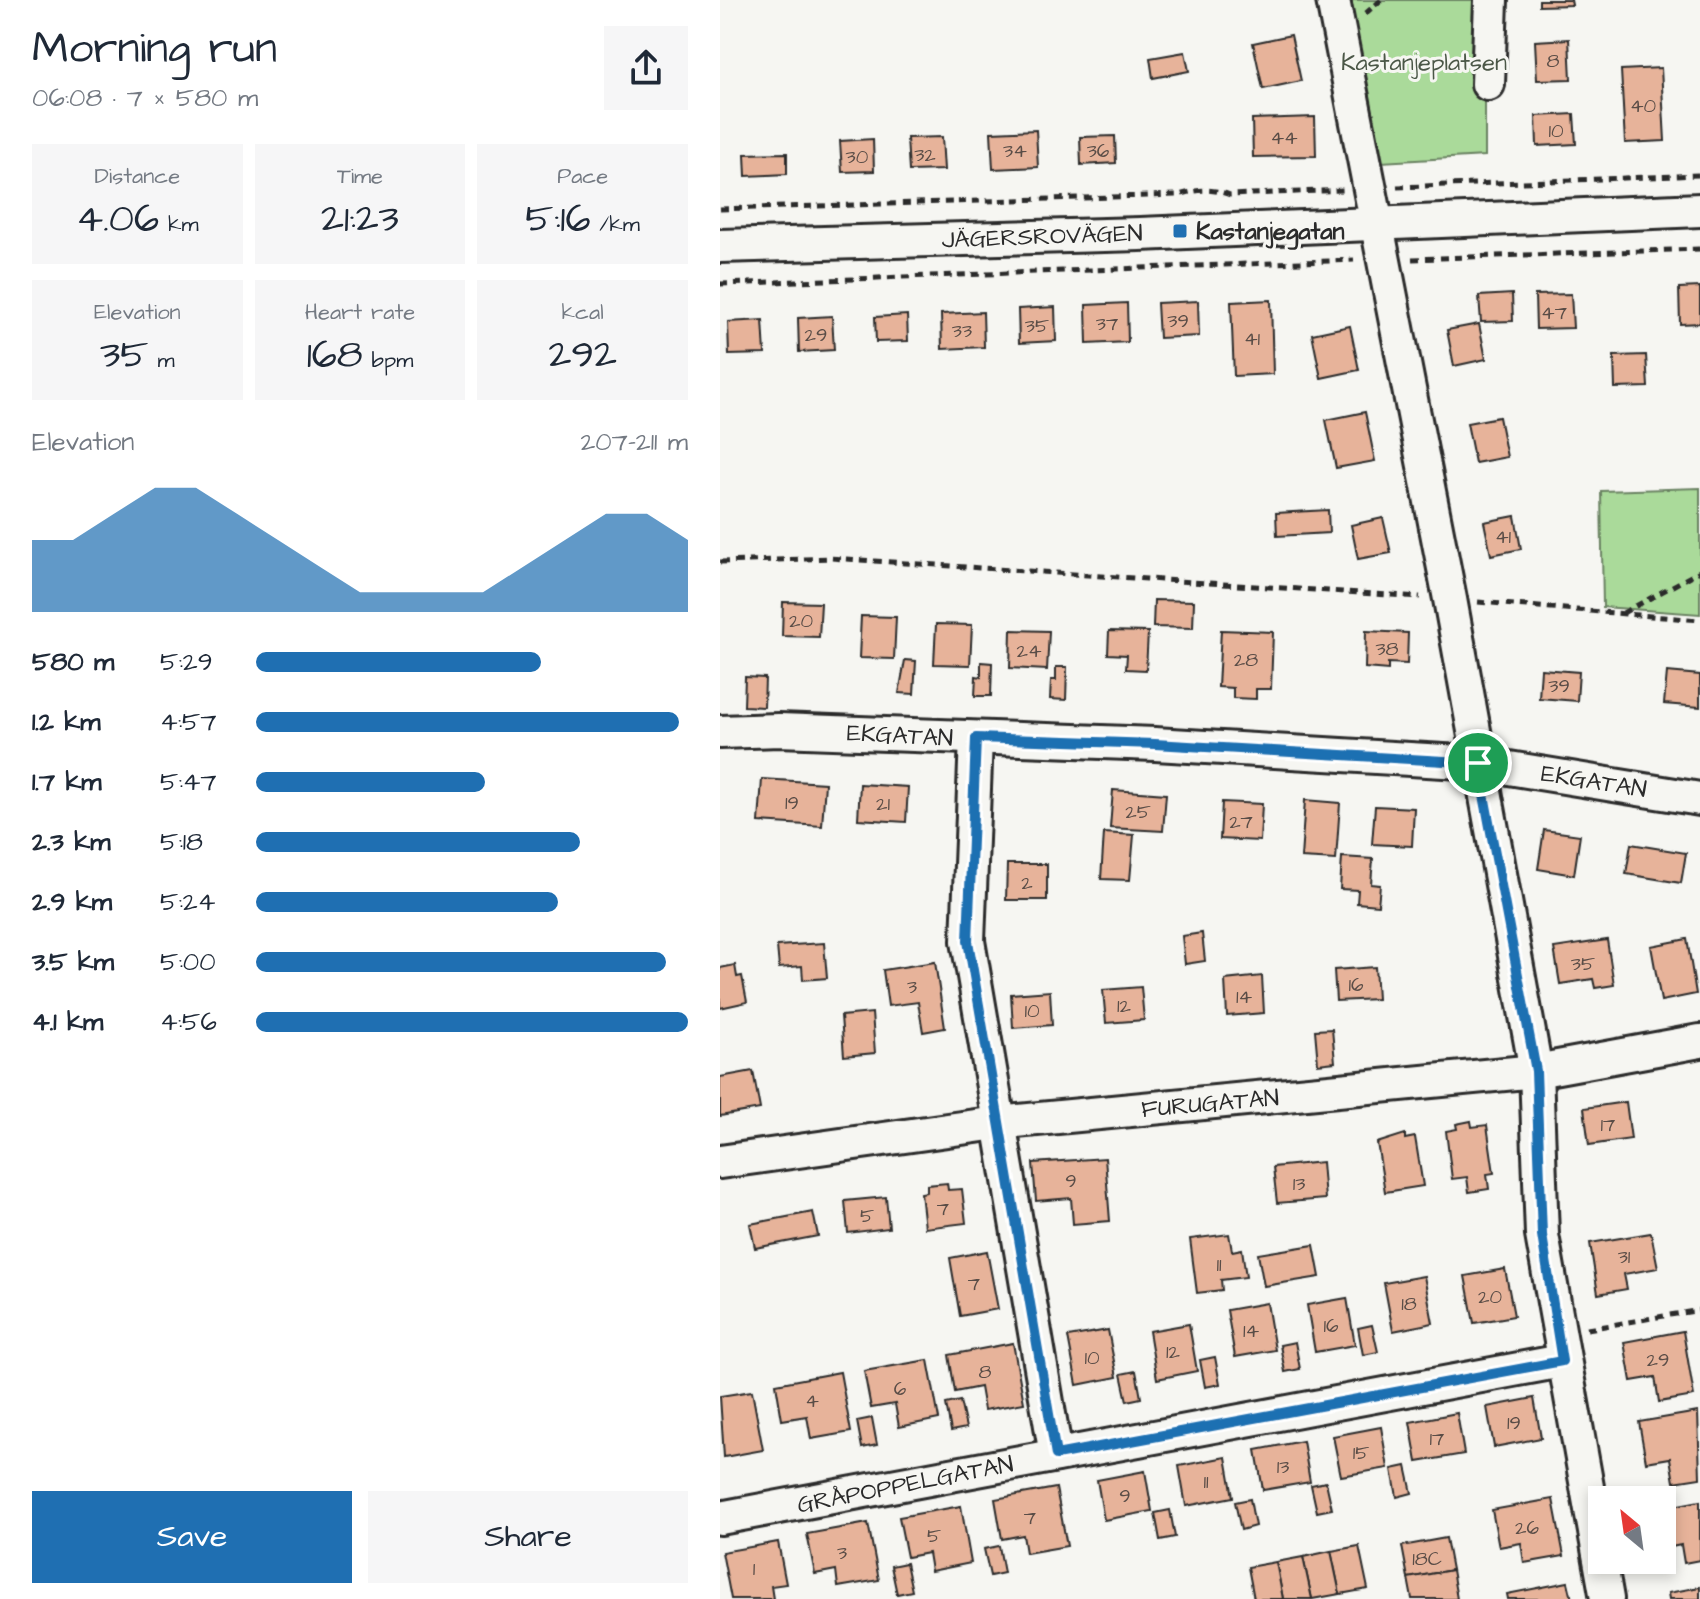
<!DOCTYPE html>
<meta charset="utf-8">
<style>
body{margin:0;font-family:"Architects Daughter",sans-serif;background:#f6f6f7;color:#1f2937;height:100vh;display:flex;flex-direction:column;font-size:30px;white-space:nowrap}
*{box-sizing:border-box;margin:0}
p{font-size:26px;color:#747a83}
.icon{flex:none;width:44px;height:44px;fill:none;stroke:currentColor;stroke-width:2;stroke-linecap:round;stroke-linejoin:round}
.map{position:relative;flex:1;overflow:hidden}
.details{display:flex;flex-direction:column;background:#fff;width:720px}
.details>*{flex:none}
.needle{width:52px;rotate:331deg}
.fabs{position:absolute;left:868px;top:1486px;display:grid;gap:16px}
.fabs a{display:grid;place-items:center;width:88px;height:88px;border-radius:0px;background:#fff;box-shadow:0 4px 12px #0003;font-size:40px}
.pin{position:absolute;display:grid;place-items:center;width:68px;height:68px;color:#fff;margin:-34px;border:4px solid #fff;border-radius:50%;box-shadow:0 2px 8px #0007}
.round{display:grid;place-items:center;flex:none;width:84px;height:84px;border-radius:0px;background:#f6f6f7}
.head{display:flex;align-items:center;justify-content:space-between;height:136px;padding:0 32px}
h1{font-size:44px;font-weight:600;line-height:60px}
.figures{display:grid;grid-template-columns:repeat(3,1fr);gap:12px;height:136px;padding:8px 32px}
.figures div{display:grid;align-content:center;border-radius:0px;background:#f6f6f7;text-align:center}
.figures b{font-size:40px;font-weight:600}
.figures small{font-size:22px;font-weight:400}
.figures p{font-size:22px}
.chart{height:224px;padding:16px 32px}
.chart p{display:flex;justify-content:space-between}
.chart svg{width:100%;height:144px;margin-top:8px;fill:#1f6fb2;opacity:.7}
.cta{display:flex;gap:16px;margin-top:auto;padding:16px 32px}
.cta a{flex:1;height:92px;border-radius:0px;background:#1f6fb2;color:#fff;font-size:32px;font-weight:600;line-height:92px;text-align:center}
.cta a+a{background:#f6f6f7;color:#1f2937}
ul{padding:0 32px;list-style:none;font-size:26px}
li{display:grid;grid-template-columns:128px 96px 1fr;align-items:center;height:60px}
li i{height:20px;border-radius:10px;background:#1f6fb2}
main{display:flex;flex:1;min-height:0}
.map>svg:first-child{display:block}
.green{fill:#aada9a;stroke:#6a8262;stroke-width:2}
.building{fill:#e7b39a;stroke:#2b2b2b;stroke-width:2}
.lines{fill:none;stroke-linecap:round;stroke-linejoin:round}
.minor-casing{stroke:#2b2b2b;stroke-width:38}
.path{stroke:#2b2b2b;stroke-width:5;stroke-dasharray:8 6;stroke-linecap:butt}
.minor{stroke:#f6f6f2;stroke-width:32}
.route-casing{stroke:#fff;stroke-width:16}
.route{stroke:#1f6fb2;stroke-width:10}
.poi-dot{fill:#1f6fb2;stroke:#f6f6f2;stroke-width:3}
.labels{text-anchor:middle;stroke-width:6;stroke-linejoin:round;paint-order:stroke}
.number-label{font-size:20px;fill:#5a4d47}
.park-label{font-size:24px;fill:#4b5747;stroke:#f6f6f2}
.poi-label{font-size:24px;font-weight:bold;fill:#2b2b2b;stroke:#f6f6f2;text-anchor:start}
.street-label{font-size:24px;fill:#2b2b2b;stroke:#f6f6f2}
</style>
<main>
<section class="details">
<div class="head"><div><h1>Morning run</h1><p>06:08 · 7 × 580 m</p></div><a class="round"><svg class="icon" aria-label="share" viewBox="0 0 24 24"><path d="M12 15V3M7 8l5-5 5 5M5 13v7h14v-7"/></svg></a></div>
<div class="figures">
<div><p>Distance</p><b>4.06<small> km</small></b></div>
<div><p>Time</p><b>21:23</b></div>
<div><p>Pace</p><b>5:16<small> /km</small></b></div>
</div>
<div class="figures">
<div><p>Elevation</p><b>35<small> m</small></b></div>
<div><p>Heart rate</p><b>168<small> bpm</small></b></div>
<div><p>kcal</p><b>292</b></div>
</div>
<div class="chart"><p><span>Elevation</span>207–211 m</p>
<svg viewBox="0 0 160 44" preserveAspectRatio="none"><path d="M0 44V22L10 22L20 14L30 6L40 6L50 14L60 22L70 30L80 38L90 38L100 38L110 38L120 30L130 22L140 14L150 14L160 22V44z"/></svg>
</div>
<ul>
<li><b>580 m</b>5:29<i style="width:66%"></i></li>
<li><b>1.2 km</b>4:57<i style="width:98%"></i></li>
<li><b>1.7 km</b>5:47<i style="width:53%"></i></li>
<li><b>2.3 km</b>5:18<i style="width:75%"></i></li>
<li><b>2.9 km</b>5:24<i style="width:70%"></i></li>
<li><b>3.5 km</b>5:00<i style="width:95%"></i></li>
<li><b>4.1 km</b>4:56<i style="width:100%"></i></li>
</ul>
<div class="cta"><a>Save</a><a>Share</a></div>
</section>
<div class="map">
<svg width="980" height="1599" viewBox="0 0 980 1599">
<rect width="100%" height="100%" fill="#f6f6f2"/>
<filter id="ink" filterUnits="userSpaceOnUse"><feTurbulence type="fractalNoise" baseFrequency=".0125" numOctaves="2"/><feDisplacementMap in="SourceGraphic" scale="16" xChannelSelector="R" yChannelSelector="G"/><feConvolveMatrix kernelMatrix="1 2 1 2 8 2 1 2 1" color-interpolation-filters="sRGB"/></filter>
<g filter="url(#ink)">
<g class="green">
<polygon points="630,0 765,0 765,156 661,162"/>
<polygon points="980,488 980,614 883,607 881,491"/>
</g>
<g class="building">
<polygon points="819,0 851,0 852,5 819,6"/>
<polygon points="571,35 581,81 543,89 533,43"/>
<polygon points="849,39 851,79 817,80 815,41"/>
<polygon points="465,52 469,71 433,78 430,58"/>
<polygon points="941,68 945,141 905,143 901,70"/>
<polygon points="854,114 856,144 817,146 816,116"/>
<polygon points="595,117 596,156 533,157 532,119"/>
<polygon points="316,130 318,167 273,169 271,132"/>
<polygon points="395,136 396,163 361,165 360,137"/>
<polygon points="222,137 224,170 189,171 187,138"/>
<polygon points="153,139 154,171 122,172 120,141"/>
<polygon points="67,153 67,174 26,176 25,154"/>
<polygon points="980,287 980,323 960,324 959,288"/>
<polygon points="792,294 793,321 761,322 759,296"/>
<polygon points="851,294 853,328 816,329 815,295"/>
<polygon points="551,300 553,374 514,376 511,302"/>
<polygon points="478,301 479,336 439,338 437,303"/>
<polygon points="407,303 408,342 367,344 366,305"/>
<polygon points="335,307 336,341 299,343 298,309"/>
<polygon points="263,312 264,347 222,349 221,314"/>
<polygon points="187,315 188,341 156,342 155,317"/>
<polygon points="112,316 114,350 79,352 78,318"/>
<polygon points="43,320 45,354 9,355 8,322"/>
<polygon points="759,324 766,359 734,366 727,330"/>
<polygon points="630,326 639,370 601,378 592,334"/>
<polygon points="926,355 928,387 895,388 894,356"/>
<polygon points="645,412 655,461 616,468 606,420"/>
<polygon points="779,417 787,457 755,463 747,423"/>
<polygon points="608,510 609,533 557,536 556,513"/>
<polygon points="795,516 801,549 771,555 764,522"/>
<polygon points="663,518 671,553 638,559 631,525"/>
<polygon points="434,600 474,601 473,628 433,627"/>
<polygon points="63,602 101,603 99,637 62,636"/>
<polygon points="141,616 176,617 174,659 139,658"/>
<polygon points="216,624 252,625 250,665 214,664"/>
<polygon points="291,630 329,631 327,670 290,668"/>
<polygon points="501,630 553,632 551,689 536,689 536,699 513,698 513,688 498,687"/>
<polygon points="389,631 428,632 426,670 406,669 407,655 388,654"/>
<polygon points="646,631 688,633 687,664 668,663 668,670 645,668"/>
<polygon points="185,660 196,661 194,694 179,693"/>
<polygon points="261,662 272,663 271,696 255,696 256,676 261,677"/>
<polygon points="336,667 347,667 346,700 330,699 331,680 336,680"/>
<polygon points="821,669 859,672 857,701 819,698"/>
<polygon points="947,672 980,675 980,707 944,704"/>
<polygon points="25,677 45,678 44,707 24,706"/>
<polygon points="42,779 105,783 102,826 39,822"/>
<polygon points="140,784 188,787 186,822 138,819"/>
<polygon points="393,790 446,794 443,831 390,828"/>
<polygon points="585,800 620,803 616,860 581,858"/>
<polygon points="502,802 542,804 540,841 500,839"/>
<polygon points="655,806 694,808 692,846 652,844"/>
<polygon points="824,830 860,835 854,875 818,869"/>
<polygon points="384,833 414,835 410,880 381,879"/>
<polygon points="911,844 966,853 961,883 906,874"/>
<polygon points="622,857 653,859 651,884 660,885 658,905 637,903 638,890 620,889"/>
<polygon points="287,864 327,864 327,900 286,900"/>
<polygon points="482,933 485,961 465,964 462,936"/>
<polygon points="967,939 976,994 941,1001 931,946"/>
<polygon points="887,940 894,985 875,988 873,979 840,984 834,948"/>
<polygon points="104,943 107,978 83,980 82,966 59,968 57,946"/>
<polygon points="215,962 225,1028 203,1032 198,1002 168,1006 163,970"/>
<polygon points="15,965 17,977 22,976 27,1002 0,1008 0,968"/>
<polygon points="655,967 657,999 616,1001 614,970"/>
<polygon points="542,976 544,1013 507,1016 505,980"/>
<polygon points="421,987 424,1020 386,1023 383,990"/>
<polygon points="330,991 332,1025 293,1028 291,994"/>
<polygon points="152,1013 155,1053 124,1056 121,1016"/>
<polygon points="612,1029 615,1062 598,1064 595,1030"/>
<polygon points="33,1071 40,1109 0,1116 0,1077"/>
<polygon points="906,1102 911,1139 869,1145 864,1108"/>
<polygon points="751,1121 752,1127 767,1125 774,1173 767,1174 769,1189 749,1192 747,1177 732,1179 726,1131 737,1129 736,1124"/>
<polygon points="685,1134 685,1139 695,1137 703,1186 665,1192 657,1143"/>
<polygon points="385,1158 390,1221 353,1224 351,1198 316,1201 313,1163"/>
<polygon points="602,1162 605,1199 557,1203 553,1167"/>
<polygon points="227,1183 228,1190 242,1189 246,1223 205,1228 201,1193 207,1192 207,1185"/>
<polygon points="166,1197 169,1228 128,1233 125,1201"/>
<polygon points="93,1212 98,1236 35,1248 30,1224"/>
<polygon points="931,1233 938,1268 904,1274 907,1289 878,1294 870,1243"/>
<polygon points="509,1234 512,1251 522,1249 526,1277 501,1280 502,1290 477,1293 470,1239"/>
<polygon points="594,1245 600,1277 544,1286 538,1254"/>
<polygon points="267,1251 278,1309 240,1316 230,1258"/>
<polygon points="785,1269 794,1316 754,1323 745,1276"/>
<polygon points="704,1276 713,1323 673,1331 664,1283"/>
<polygon points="627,1298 635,1345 595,1352 587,1305"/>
<polygon points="547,1303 555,1350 515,1357 507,1310"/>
<polygon points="469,1324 477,1371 437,1379 429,1331"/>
<polygon points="652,1325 658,1352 643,1355 638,1328"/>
<polygon points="388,1330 397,1377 357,1385 348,1337"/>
<polygon points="963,1331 974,1396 939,1402 935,1377 911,1381 904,1342"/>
<polygon points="575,1342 580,1369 565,1372 560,1345"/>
<polygon points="293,1343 304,1403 264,1410 260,1387 235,1392 229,1355"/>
<polygon points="495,1357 500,1384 485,1387 480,1360"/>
<polygon points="208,1360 219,1419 179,1427 175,1404 151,1408 144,1371"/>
<polygon points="416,1371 421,1398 407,1401 401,1374"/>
<polygon points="120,1372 131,1432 91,1439 87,1416 62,1420 56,1384"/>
<polygon points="32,1391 43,1450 4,1457 0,1396"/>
<polygon points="814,1398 821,1438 774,1447 767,1407"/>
<polygon points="240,1401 246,1428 231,1431 226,1404"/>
<polygon points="978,1412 980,1478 954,1482 950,1458 926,1462 919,1422"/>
<polygon points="737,1413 744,1454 697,1462 690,1422"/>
<polygon points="152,1418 157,1445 142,1448 137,1421"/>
<polygon points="661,1427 668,1468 621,1476 613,1436"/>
<polygon points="583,1441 590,1482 543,1490 536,1450"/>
<polygon points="506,1457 513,1497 466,1506 459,1466"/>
<polygon points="686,1466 692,1493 677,1497 672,1469"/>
<polygon points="425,1471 432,1511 384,1520 377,1480"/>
<polygon points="606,1482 612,1509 597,1512 591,1485"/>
<polygon points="336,1488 347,1546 306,1553 303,1535 282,1539 275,1499"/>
<polygon points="530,1499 535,1526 521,1530 515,1502"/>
<polygon points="833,1499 844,1556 804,1563 801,1543 779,1547 772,1510"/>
<polygon points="980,1501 980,1560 964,1563 961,1545 942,1549 942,1508"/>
<polygon points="241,1506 251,1563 211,1571 208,1553 187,1557 179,1517"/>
<polygon points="450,1510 455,1537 440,1540 435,1513"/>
<polygon points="148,1523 159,1580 118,1587 116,1570 95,1574 87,1534"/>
<polygon points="726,1538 732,1570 688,1578 682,1546"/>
<polygon points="58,1542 66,1584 51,1586 53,1599 11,1599 2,1552"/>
<polygon points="279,1546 284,1573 270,1576 264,1549"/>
<polygon points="639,1546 648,1589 620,1594 611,1551"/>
<polygon points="611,1551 620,1594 592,1599 583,1557"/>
<polygon points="583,1557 592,1599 563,1599 556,1562"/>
<polygon points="556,1562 563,1599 534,1599 528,1567"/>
<polygon points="186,1563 192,1591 177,1594 171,1566"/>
<polygon points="732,1570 737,1599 692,1599 688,1578"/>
<polygon points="848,1582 852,1599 788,1599 787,1594"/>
<polygon points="980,1587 980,1599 949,1599 948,1593"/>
</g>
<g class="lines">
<g class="minor-casing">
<g id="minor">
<polyline points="613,0 730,599 816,1071 822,1235 887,1599"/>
<polyline points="768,84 771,0"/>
<polyline points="0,246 420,234 980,210"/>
<polyline points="0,732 59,730 435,744 758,763 980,799"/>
<polyline points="256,738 248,941 336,1455"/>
<polyline points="0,1162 277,1123 816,1071 980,1041"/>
<polyline points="0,1518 842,1361"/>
</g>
</g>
<g class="path">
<polyline points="645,14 661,0"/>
<polyline points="677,187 980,175"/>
<path d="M0,209L459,195C478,189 491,188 510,195L623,190"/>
<polyline points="692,259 980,249"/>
<polyline points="0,284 634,260"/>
<polyline points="0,562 110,558 700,597"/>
<polyline points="758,602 980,620"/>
<polyline points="903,613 980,571"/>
<polyline points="867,1329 980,1310"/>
</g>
<use href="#minor" class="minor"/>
</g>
</g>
<g class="lines" filter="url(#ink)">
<g class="route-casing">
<polygon id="route" points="256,738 435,744 758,763 816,1071 822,1235 842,1361 336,1455 248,941"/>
</g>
<use href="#route" class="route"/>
</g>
<rect class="poi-dot" x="452" y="223" width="16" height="16" rx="4"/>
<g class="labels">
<g class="number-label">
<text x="833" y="67">8</text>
<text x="923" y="112">40</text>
<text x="836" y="137">10</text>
<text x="564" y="144">44</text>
<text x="295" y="157">34</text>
<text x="378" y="157">36</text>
<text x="205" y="161">32</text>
<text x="137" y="163">30</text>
<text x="834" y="319">47</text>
<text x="458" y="327">39</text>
<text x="387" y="330">37</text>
<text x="317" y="332">35</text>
<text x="242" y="337">33</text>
<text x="96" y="341">29</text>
<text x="532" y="345">41</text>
<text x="783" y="543">41</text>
<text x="81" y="627">20</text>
<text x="667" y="655">38</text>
<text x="309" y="657">24</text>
<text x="526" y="666">28</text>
<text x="839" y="692">39</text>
<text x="72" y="809">19</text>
<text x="163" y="810">21</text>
<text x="418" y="818">25</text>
<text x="521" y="828">27</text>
<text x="307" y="889">2</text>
<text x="863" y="970">35</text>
<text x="636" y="991">16</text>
<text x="192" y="993">3</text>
<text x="524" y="1003">14</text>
<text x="404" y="1012">12</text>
<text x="312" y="1017">10</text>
<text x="888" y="1131">17</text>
<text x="351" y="1187">9</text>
<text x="579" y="1190">13</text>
<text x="223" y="1215">7</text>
<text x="147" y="1222">5</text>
<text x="904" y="1263">31</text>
<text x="499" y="1271">11</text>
<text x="254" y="1290">7</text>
<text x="770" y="1303">20</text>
<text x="689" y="1310">18</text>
<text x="611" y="1332">16</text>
<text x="531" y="1337">14</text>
<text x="453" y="1358">12</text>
<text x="372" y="1364">10</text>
<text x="938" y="1366">29</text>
<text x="265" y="1378">8</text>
<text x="180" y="1395">6</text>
<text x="92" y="1407">4</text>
<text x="794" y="1429">19</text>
<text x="717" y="1445">17</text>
<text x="641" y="1459">15</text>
<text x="563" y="1473">13</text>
<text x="486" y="1488">11</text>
<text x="405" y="1502">9</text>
<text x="310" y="1524">7</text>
<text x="807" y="1534">26</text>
<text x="214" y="1542">5</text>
<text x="122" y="1559">3</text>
<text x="707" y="1565">18C</text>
<text x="34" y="1575">1</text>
</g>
<g class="park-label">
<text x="704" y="70">Kastanjeplatsen</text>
</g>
<g class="poi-label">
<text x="476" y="239">Kastanjegatan</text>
</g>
<g class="street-label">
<text transform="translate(322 236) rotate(-2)" y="8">JÄGERSROVÄGEN</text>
<text transform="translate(180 735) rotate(3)" y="8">EKGATAN</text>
<text transform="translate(874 781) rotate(9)" y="8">EKGATAN</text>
<text transform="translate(490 1103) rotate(-5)" y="8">FURUGATAN</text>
<text transform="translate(185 1484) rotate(-11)" y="8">GRÅPOPPELGATAN</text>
</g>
</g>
</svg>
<div class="fabs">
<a><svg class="needle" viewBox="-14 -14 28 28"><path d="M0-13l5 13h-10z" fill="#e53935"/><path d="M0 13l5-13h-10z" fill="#747a83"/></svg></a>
</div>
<div class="pin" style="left:758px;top:763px;background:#1e9e55"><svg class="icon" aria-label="arrive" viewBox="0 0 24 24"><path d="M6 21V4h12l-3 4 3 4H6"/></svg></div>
</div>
</main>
